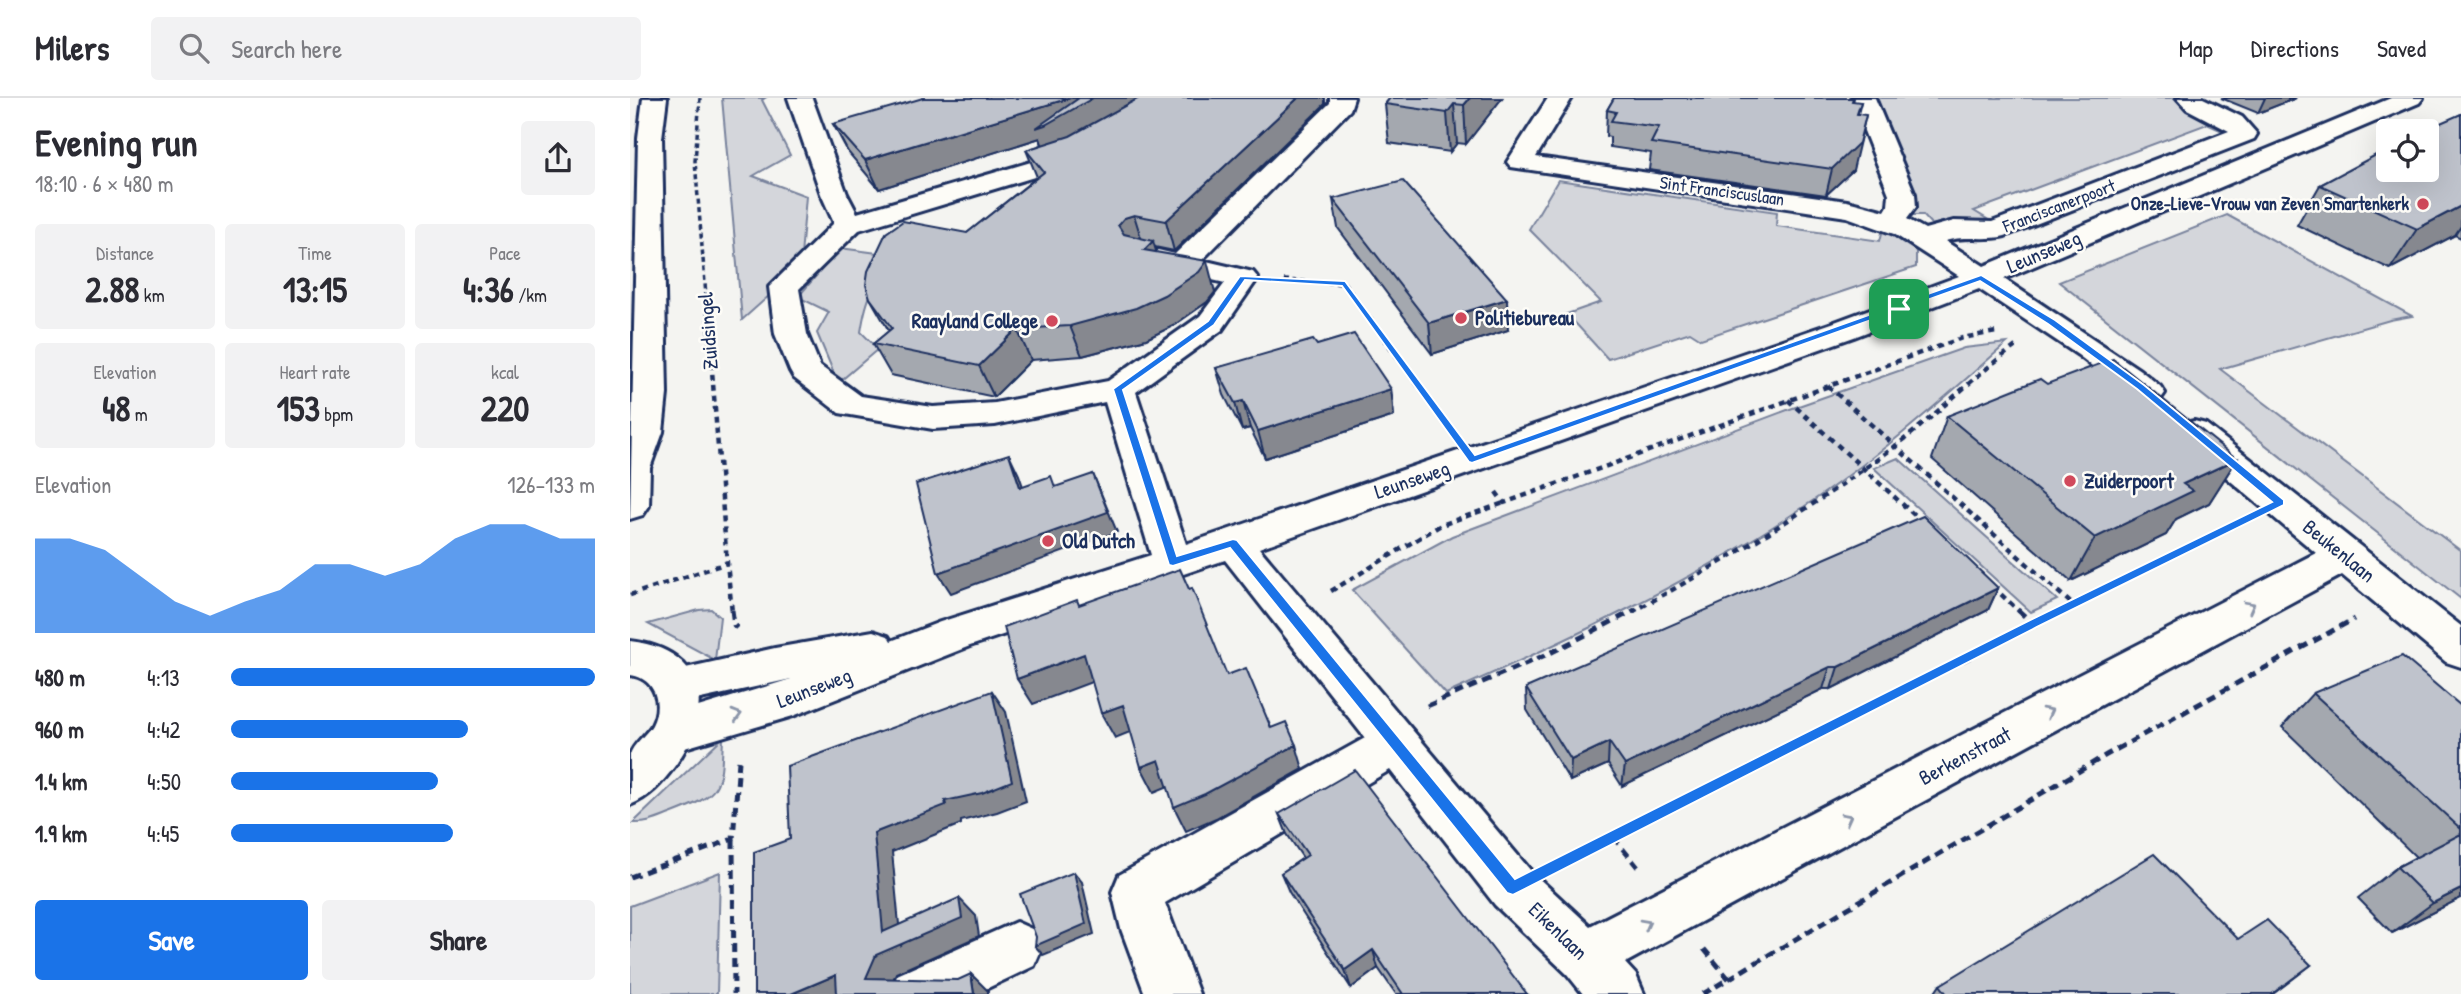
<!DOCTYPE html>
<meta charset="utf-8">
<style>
body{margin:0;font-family:"Patrick Hand",sans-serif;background:#f2f2f3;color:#2b2b33;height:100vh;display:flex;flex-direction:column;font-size:26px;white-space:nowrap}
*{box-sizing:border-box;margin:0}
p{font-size:23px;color:#7c7c81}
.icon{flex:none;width:38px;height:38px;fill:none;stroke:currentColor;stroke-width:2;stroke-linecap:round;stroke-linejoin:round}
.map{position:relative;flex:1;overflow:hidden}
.drawer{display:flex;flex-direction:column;background:#fff;width:630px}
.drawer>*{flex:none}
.buttons{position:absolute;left:1746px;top:21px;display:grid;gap:14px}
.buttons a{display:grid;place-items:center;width:63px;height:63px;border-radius:7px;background:#fff;box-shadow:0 7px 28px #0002;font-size:35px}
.pin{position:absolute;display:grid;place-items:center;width:60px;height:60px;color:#fff;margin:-30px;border-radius:14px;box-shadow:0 4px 10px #0006}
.round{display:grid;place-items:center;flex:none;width:74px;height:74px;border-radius:7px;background:#f2f2f3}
.overview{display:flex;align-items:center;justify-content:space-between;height:119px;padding:0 35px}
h1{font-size:38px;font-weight:700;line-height:52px}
.stats{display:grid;grid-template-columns:repeat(3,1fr);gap:10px;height:119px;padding:7px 35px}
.stats div{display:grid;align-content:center;border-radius:7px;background:#f2f2f3;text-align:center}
.stats b{font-size:35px;font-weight:700}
.stats small{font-size:19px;font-weight:400}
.stats p{font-size:19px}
.chart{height:196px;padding:14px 35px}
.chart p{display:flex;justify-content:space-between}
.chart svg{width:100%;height:126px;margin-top:7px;fill:#1a73e8;opacity:.7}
.primary-button{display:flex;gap:14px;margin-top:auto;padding:14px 35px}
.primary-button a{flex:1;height:80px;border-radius:7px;background:#1a73e8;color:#fff;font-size:28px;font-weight:700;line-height:80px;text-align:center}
.primary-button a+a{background:#f2f2f3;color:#2b2b33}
ul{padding:0 35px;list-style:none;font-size:23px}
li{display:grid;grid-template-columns:112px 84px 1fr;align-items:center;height:52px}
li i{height:18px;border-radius:9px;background:#1a73e8}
header{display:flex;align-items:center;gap:42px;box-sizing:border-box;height:98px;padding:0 35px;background:#fff;border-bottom:2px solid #e1e1e2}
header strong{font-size:33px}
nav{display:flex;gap:38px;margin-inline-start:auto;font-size:24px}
.search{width:490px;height:63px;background:#f2f2f3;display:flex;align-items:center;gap:18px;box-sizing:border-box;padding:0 24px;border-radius:7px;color:#7c7c81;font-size:26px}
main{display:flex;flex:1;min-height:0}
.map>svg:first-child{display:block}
.green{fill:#d4d6db;stroke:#78829c;stroke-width:2}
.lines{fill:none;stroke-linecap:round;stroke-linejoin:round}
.minor-casing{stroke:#1b2f5e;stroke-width:6}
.major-casing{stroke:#1b2f5e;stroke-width:6}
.path-far2{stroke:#1b2f5e;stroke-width:3.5;stroke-dasharray:5 3.5;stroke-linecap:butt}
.path-far1{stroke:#1b2f5e;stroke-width:4.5;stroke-dasharray:6 5;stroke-linecap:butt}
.path{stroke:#1b2f5e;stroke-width:5;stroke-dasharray:9 6;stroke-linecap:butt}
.minor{fill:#fdfcf7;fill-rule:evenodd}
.major{fill:#fdfcf7;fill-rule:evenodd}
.wall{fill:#a4a8af;stroke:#1b2f5e;stroke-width:2}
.shaded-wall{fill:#86888f;stroke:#1b2f5e;stroke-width:2}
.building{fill:#bfc3cc;stroke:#1b2f5e;stroke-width:2}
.oneway{stroke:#8c96aa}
.route{fill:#1a73e8;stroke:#fff;stroke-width:2;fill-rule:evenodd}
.poi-dot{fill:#d1495b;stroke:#fdfcf7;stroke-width:2.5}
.labels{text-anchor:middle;stroke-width:5;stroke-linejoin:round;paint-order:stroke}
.far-street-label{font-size:18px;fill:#1b2f5e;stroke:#fdfcf7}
.far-poi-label{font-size:18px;font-weight:bold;fill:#1b2f5e;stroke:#fdfcf7;text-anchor:end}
.street-label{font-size:21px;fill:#1b2f5e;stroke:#fdfcf7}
.poi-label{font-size:21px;font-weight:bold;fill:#1b2f5e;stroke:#fdfcf7;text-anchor:start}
</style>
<header>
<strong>Milers</strong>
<div class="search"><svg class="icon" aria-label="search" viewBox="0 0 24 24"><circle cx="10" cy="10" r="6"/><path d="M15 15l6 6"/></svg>Search here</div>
<nav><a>Map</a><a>Directions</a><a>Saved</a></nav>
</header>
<main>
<section class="drawer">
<div class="overview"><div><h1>Evening run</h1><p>18:10 · 6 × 480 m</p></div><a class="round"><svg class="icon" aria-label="share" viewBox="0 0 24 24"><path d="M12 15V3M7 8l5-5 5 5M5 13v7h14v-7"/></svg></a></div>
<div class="stats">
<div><p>Distance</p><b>2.88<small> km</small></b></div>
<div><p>Time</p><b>13:15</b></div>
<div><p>Pace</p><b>4:36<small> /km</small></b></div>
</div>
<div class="stats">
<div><p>Elevation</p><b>48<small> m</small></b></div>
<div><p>Heart rate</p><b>153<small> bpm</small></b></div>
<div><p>kcal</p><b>220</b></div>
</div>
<div class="chart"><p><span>Elevation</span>126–133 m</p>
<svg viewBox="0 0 160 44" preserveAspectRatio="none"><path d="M0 44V11L10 11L20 15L30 24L40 33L50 38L60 33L70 29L80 20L90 20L100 24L110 20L120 11L130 6L140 6L150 11L160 11V44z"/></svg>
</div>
<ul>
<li><b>480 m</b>4:13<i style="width:100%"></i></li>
<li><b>960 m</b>4:42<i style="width:65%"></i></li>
<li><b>1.4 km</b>4:50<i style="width:57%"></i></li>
<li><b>1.9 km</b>4:45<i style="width:61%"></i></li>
</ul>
<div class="primary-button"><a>Save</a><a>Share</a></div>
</section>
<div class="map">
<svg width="1831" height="896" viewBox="0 0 1831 896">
<rect width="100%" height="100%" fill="#f4f4f1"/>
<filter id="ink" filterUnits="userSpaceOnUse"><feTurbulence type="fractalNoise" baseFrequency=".0143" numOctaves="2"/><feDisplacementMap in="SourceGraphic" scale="14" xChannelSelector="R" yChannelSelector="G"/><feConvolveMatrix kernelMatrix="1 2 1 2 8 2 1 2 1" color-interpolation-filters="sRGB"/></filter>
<g filter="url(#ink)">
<g class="green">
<polygon points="92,0 135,0 132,2 160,57 123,78 176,98 170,170 112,222"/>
<polygon points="1243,0 1546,0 1600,33 1597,35 1577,26 1344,113 1362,124 1313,124 1302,127 1293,117 1281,117 1285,105"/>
<polygon points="928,82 1147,114 1146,128 1250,143 1254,127 1257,134 1286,153 1286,169 1071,241 1060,234 978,261 937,216 971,204 899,131"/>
<polygon points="1597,117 1782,218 1760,222 1590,271 1831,453 1831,501 1429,184"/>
<path d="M210,150L270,158C243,187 237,195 231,234L248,251L208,285L187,235L199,214L168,199Z"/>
<path d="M1377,245C1310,304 1244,363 1169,412C1059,485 936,543 816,596L722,492L822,438L1160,311L1334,250Z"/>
<polygon points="1268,360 1427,502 1401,514 1244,370"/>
<polygon points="81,511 90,519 85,562 18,526 69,512"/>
<path d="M93,639C91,692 92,696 40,716C27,721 17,726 3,725Z"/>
<polygon points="90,774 87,896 0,896 0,808"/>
</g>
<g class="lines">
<g class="minor-casing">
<g id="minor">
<path d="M158,0H182L217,96L227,115L425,57L434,60L438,65L434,70L229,132L169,191L177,236L190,268L231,298L303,309L365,305L478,283L570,218L595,185L518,167L514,161L518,155L528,152L545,156L700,5V0H724L720,12L572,162L623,174L628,180L592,232L506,294L556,446L1202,225L1329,178L1264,136L1217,119L881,69L877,64L918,0H942L906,59L1217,103L1255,113L1258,108L1259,96L1221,0H1245L1285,96L1286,109L1277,121L1295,131L1324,123L1362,124L1599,33L1557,11L1547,0H1573L1612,19L1627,36L1624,41L1375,138C1355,143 1335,137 1315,143L1354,168L1761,0H1793L1789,5L1374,181L1510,272L1530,288L1535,295L1530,302L1518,306L1506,302L1448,257L1349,191L1224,239L629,450L901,773L960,828L1686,455L1552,342L1547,334L1552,326L1564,323L1576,326L1831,528V569L1816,564L1712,477L995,865L1006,877L1014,896H953L937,876L865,807L760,672L535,805L569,896H515L491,831L482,794L489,777L735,640L595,462L340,548L163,618L41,654L25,648L19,635L25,622L161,581L48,606L33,601L26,588L33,575L145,550L243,533L258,538L261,543L310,524L521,457L475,304L365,327L303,331L209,315L164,280L160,273L145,236L139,189L204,125L191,96Z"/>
<polygon points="386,824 404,832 412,850 404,868 345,896 259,896 267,877"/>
</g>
</g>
<g class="major-casing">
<g id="major">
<polygon points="13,0 37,0 32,40 37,296 33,334 20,370 19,408 13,417 0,421 8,40"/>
<path d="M0,543C78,552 85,613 44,669C31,686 20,699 0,707C0,691 0,672 0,657C2,647 17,636 22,627C33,605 25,580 0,577Z"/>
</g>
</g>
<g class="path-far2">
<polyline points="70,0 65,63 78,222"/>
<polyline points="654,182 715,186 741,222"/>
</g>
<g class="path-far1">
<polyline points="78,221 97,465"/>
<polyline points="740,221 818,328"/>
<polyline points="1198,288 1443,507 1609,425"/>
<polyline points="1158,302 1292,424"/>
<polyline points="866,394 874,405 1332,240 1366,234"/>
<polyline points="1363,489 1390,514"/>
<polyline points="701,493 811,427 874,405"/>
<polyline points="0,497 97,465 102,514"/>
<path d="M1002,514C1093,465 1180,411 1263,350C1306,318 1342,279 1386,248"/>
<polyline points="1430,514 1443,507"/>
</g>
<g class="path">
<polyline points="102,512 104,527 107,530"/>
<polyline points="1388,512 1403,526"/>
<polyline points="797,608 920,555 1005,512"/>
<polyline points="983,739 1011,773"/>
<polyline points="103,741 104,896"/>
<polyline points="931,765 1433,512"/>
<polyline points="0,779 103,741 109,663"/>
<polyline points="1074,851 1099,881"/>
<polyline points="1073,896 1478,656 1724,521"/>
</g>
<use href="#minor" class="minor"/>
<use href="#major" class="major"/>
</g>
<g class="wall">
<polygon points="760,0 872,0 836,46 827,45 820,54 759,45 755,6"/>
<polygon points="984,0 1224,0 1223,4 1231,4 1228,16 1223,72 1196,97 1019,72 1021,55 980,49 980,39 976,38 977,12"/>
<polygon points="1591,0 1666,0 1628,15"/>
<polygon points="695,6 544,153 525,149 526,154 585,194 577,204 543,228 516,241 452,258 401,262 364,299 261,277 243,246 259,233 240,200 337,135 407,79 396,52 412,47 410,40 249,91 218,54 203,26"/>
<polygon points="1831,16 1831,140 1825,137 1760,171 1667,127 1690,87"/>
<polygon points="703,101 878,232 802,256 708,130"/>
<polygon points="687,247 761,291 764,318 635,360 620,330 612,332 594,297 586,270"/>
<polygon points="1417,286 1607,361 1579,405 1546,421 1536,437 1441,483 1302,361 1317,318"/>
<polygon points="1368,490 1358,512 1201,591 1193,591 992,688 978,666 940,683 897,612 896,590"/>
<polygon points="1683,595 1831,608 1831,800 1762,835 1728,800 1767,769 1786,759 1652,629"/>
<polygon points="649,716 897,896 766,896 748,870 721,890 659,794 651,775 673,760 657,736"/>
<polygon points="1608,841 1681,867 1643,896 1304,896 1310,887"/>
</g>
<g class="shaded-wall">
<polygon points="440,0 511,0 416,58 410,40 249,91 235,62"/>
<polygon points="668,0 695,0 695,6 544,153 536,123"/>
<polygon points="840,0 872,0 836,46 834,7"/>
<polygon points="1635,0 1666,0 1628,15"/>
<polygon points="824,6 827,45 820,54 817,15"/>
<polygon points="1236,17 1223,72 1196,97 1202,71"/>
<polygon points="1831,108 1831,128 1825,137 1760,171 1787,131"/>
<polygon points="504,117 513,146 498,157 488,127 494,120"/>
<polygon points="523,143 532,173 514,152"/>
<polygon points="577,163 585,194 577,204 543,228 516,241 452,258 440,228"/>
<polygon points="877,201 878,232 802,256 799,225"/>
<polygon points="387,231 401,262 364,299 349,268"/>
<polygon points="761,291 764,318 635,360 628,333"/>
<polygon points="613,303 620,330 612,332 605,305"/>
<polygon points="379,356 389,377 400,409 390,389"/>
<polygon points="1607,361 1579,405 1546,421 1536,437 1441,483 1465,440 1553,386"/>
<polygon points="463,376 487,434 321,495 308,475"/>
<polygon points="1368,490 1358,512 1201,591 1208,569"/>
<polygon points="454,556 467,582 403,606 387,581"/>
<polygon points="1200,569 1193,591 992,688 995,667"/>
<polygon points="362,593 376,614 396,703 367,714 331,723 331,726 262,754 271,847 329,800 346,818 349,838 266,875 257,896 236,880 244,735 315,703"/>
<polygon points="493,607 505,632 485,640 471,615"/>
<polygon points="979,644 978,666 940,683 941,662"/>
<polygon points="666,647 673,671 586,720 556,733 544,709"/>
<polygon points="529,662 541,687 524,694 511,669"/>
<polygon points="444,774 452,784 464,836 413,857 405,848"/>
<polygon points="1831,791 1831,800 1762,835 1803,805"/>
<polygon points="743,852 748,870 721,890 715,872"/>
<polygon points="341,876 358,893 358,896 344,896"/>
<polygon points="206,877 221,896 161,896"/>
</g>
<g class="building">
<polygon points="293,0 440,0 235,62 203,26"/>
<polygon points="449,0 463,0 415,27 406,30"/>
<polygon points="509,0 668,0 536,123 504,117 494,120 488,127 494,136 523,143 514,152 577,163 569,174 534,197 506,210 440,228 387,231 349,268 243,246 262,230 240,200 236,187 238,173 256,135 273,123 337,135 414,74 396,52 440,38"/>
<polygon points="760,0 840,0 834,7 824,6 817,15 755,6"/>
<polygon points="984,0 1223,0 1222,3 1231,4 1227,16 1236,17 1229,45 1202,71 1021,45 1029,29 981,23 986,14 977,12"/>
<polygon points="1831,16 1831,108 1787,131 1690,87 1759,50 1759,72 1797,72 1797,33 1792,33"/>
<polygon points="773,83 877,201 799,225 703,101"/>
<polygon points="724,236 761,291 628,333 613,303 605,305 586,270 683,242 687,247"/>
<polygon points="1483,261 1607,361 1553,386 1563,393 1465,440 1317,318 1410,281 1417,286"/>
<polygon points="379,356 390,389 421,378 425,389 463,376 478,414 308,475 286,386"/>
<polygon points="1293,418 1368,490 1208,569 1200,569 995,667 979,644 941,662 896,590"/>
<polygon points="550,471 559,491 562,490 597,577 616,570 641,630 656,624 666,647 575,696 544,709 529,662 511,669 493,607 471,615 454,556 387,581 374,529 447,502 449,507"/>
<polygon points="1772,558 1831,608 1831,731 1683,595"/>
<polygon points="362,593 382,683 352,695 315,703 316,707 244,735 253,834 329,800 332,820 246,857 236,880 328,882 341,876 344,896 207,896 206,877 161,896 124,896 124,754 160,741 157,668"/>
<polygon points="725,672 897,896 773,896 743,852 715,872 651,775 678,757 649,716"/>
<polygon points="1831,736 1831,791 1803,805 1767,769"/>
<polygon points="1524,756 1608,841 1637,822 1681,867 1642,896 1317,896 1310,887"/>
<polygon points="444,774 456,826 405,848 406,839 390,796"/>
</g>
<defs><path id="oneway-chevron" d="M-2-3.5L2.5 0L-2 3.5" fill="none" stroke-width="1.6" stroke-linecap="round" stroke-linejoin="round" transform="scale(1.75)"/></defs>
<g class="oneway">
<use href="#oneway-chevron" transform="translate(1620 508) rotate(-28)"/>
<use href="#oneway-chevron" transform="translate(1418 614) rotate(-28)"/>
<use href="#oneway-chevron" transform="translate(107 617) rotate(-16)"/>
<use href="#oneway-chevron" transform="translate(1217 720) rotate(-28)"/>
<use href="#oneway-chevron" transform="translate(1016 826) rotate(-28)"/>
</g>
</g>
<path class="route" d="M1351,177L1425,222L1514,287L1654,402V407L1407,529L883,797L877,795L600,450L543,468L539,467L483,291L578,223L610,178L715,183L845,357ZM615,182L712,188L839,364L842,365L1350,183L1418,226L1507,291L1642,404L1398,523L885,781L607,442L603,441L547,458L493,292L584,227Z"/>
<g class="poi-dot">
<circle cx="1793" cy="106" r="7"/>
<circle cx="831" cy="220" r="7"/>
<circle cx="422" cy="223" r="7"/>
<circle cx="1440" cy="383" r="7"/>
<circle cx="418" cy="443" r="7"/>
</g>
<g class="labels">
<g class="far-street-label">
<text transform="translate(1092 93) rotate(8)" y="6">Sint Franciscuslaan</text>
<text transform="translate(1429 108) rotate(-21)" y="6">Franciscanerpoort</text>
</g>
<g class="far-poi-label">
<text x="1779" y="112">Onze-Lieve-Vrouw van Zeven Smartenkerk</text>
</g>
<g class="street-label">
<text transform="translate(1414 154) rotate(-23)" y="7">Leunseweg</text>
<text transform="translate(78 233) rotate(-94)" y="7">Zuidsingel</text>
<text transform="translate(782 382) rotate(-19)" y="7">Leunseweg</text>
<text transform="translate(1709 453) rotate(39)" y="7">Beukenlaan</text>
<text transform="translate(184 590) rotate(-21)" y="7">Leunseweg</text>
<text transform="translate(1335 658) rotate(-28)" y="7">Berkenstraat</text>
<text transform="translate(928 833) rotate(44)" y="7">Eikenlaan</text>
</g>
<g class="poi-label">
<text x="845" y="227">Politiebureau</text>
<text x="408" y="230" text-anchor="end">Raayland College</text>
<text x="1454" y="390">Zuiderpoort</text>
<text x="432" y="450">Old Dutch</text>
</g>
</g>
</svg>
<div class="buttons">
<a><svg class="icon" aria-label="locate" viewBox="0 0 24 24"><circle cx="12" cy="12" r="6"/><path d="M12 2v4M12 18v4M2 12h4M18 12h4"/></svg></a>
</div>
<div class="pin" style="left:1269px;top:211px;background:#1e9e55"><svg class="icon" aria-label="arrive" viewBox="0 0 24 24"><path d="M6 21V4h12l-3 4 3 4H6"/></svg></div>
</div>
</main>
